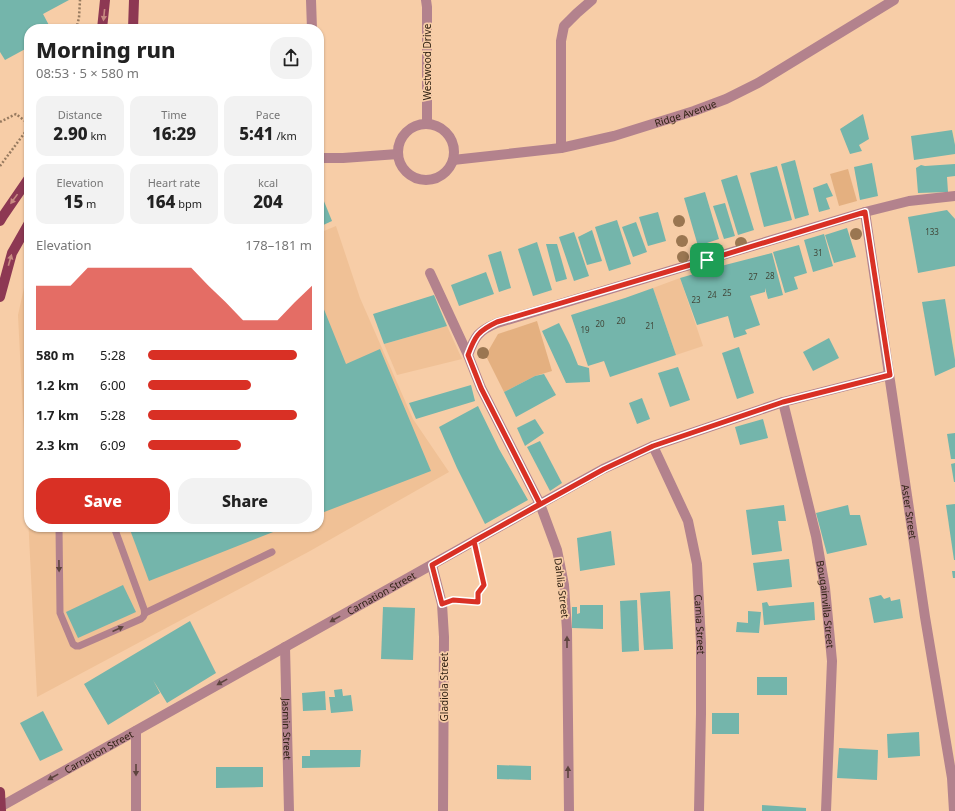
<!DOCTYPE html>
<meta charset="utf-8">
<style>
body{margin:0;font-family:"Noto Sans",sans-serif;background:#f2f2f2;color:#222;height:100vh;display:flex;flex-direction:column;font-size:15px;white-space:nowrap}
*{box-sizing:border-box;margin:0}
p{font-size:13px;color:#767676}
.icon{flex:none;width:22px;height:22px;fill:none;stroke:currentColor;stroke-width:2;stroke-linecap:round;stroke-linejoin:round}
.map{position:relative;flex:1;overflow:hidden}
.sheet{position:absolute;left:24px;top:24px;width:300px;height:508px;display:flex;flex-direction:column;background:#fff;border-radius:16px;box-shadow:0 1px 3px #0004}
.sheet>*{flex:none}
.pin{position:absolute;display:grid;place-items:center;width:34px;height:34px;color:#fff;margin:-17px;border-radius:8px;box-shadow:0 2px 6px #0006}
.round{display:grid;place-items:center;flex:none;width:42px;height:42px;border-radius:16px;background:#f2f2f2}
.summary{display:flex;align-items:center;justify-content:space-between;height:68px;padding:0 12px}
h1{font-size:22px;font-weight:800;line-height:30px}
.figures{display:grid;grid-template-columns:repeat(3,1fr);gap:6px;height:68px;padding:4px 12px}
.figures div{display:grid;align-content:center;border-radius:10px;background:#f2f2f2;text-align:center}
.figures b{font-size:17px;font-weight:800}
.figures small{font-size:11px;font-weight:400}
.figures p{font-size:11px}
.chart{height:112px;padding:8px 12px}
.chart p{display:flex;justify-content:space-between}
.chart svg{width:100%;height:72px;margin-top:4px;fill:#d93025;opacity:.7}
.cta{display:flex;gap:8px;margin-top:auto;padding:8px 12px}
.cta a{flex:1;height:46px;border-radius:16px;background:#d93025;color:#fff;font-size:16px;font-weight:800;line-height:46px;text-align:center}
.cta a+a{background:#f2f2f2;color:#222}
ul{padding:0 12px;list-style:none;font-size:13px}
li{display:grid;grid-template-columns:64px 48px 1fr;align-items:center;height:30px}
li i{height:10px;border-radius:5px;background:#d93025}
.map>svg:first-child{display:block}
.built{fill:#f0c196}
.green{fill:#e4b080}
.building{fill:#74b5ab}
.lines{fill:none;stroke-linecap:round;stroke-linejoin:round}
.path{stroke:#977a5f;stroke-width:2.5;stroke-dasharray:2 2;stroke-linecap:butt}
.service{stroke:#b3828d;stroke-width:7}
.minor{stroke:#b3828d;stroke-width:10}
.tertiary{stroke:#b3828d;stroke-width:10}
.primary{stroke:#8d3853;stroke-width:10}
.tree{fill:#9a7651}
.oneway{fill:#c78a81}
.oneway2{fill:#5e443e}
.route-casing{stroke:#fff;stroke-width:8}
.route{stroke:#d93025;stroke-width:5}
.labels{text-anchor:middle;stroke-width:3.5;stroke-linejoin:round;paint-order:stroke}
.number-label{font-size:8px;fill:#424739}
.street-label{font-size:10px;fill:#312213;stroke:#f7cda7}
</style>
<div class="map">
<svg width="955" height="811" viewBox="0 0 955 811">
<rect width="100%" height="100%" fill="#f7cda7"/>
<g class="built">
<polygon points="336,226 360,298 413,419 449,472 310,551 37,697 18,315 29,265 29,527 319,527 319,233"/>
<polygon points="680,278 703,346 676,355 653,288"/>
<polygon points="447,326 462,359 397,375 384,344"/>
</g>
<g class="green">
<polygon points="848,169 857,201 839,206 830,174"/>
<polygon points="537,321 552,371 535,376 504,392 487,358 487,353 498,334"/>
</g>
<g class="building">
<polygon points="0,0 69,0 43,14 51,29 29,29 29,47 5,60 0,52"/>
<polygon points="863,114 869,139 859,145 862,151 850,154 840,129"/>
<polygon points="952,130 955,145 955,154 914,160 911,136"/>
<polygon points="795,160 809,215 795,219 781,164"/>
<polygon points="872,163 878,196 860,200 854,167"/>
<polygon points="955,164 955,176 947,177 948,192 918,193 916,168 921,165 925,166"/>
<polygon points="777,166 792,220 764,227 750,173"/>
<polygon points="737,175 754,230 738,235 721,180"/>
<polygon points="827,183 833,196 826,198 830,209 819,212 813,188"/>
<polygon points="319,189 332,221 319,227"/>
<polygon points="705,192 719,239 698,246 684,198"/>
<polygon points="725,203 735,236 724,239 713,206"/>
<polygon points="947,210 955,219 955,266 918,273 908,217"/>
<polygon points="658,212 666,241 648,246 639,217"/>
<polygon points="617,220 631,264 609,271 595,227"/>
<polygon points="636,222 647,252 633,257 622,227"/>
<polygon points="847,228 856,257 834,263 825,235"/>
<polygon points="592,230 602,261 587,265 578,237"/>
<polygon points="574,232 589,276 574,281 559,237"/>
<polygon points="824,234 833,266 813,272 804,240"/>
<polygon points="537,242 552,290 533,296 518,249"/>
<polygon points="546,244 557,244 567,279 556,282"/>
<polygon points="799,245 807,273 794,277 798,289 785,293 773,252"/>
<polygon points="501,251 511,288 499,292 488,255"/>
<polygon points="772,253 783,295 768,299 765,288 765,292 750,296 760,325 745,330 747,334 734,338 728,316 697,325 680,278 725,265"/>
<polygon points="486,272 494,294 459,306 451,285"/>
<polygon points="653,288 676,355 610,377 604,361 588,366 571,315 625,298"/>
<polygon points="434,295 447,326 384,344 373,314"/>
<polygon points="319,297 346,364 380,349 431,471 319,514"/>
<polygon points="945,299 955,360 955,367 935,376 922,302"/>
<polygon points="559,323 570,345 578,365 589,368 590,382 566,383 542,331"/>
<polygon points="829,338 839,358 813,371 803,352"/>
<polygon points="739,347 754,393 737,399 722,353"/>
<polygon points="678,367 690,400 670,407 658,373"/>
<polygon points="544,374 556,395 516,417 504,392 535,376"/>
<polygon points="471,385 475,401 416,419 409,403"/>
<polygon points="642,398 650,419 637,424 629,403"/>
<polygon points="478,406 499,449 528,500 485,524 457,468 439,427"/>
<polygon points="535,419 544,433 525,446 517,428"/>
<polygon points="763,419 768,438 740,445 735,427"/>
<polygon points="955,433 955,459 951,459 947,434"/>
<polygon points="540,441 562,483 550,491 527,447"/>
<polygon points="955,463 955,482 954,482 951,464"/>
<polygon points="955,504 955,560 954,560 946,505"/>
<polygon points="784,505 786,521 778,521 782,551 752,555 746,510"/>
<polygon points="848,505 850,515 860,515 867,545 827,554 816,513"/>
<polygon points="129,527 286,527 149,581"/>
<polygon points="611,531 615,565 580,571 577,538"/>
<polygon points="789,559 792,587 757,591 753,563"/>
<polygon points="952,571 955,571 955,578 953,578"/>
<polygon points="123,585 136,612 78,638 66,612"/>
<polygon points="670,591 673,649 644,650 640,593"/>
<polygon points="881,595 884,599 890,597 891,601 900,599 903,618 874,623 869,598"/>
<polygon points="637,600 639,651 622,652 620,601"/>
<polygon points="767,602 769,606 814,602 815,620 764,625 762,603"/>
<polygon points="580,605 603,605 603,629 572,628 572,607 577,607 577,614 580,613"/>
<polygon points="383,607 415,608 413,660 381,659"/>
<polygon points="748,611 761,612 759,633 736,632 737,622 748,623"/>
<polygon points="190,621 216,673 167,703 153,680 160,693 108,725 84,684"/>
<rect x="757" y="677" width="30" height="18"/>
<polygon points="342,689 343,696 351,695 353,711 331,713 329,697 335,697 334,690"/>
<polygon points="325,691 326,710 303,711 302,693"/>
<polygon points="43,711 63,750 40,761 20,723"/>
<rect x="712" y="713" width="27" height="21"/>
<polygon points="919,732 920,756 888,758 887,734"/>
<polygon points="839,748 878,750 877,780 837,778"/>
<polygon points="310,750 361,750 360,767 302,768 302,756 310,756"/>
<polygon points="497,765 531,766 531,780 497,779"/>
<polygon points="216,767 263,767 263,787 216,788"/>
<polygon points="762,805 806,808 806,811 762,811"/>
</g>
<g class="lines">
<g class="path">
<polyline points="76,29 79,18 80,0"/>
<polyline points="0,122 16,114 29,124"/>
<polyline points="0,166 29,127"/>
<polyline points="454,600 478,603 478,593 484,585 477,553"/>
</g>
<g class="service">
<path d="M59,527L60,613L73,644L76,646H79L141,619C145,616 145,614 144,609L114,527"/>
<polyline points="145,613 272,552"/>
</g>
<g class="minor">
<polyline points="311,0 312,29"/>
<polyline points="426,0 427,7 427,124"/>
<circle cx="426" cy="152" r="28"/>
<polyline points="561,148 561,41 564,26 577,13 592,0"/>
<polyline points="319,158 343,158 398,154"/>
<path id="s1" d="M453,160L561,148L614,136L694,111L726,99L758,83L894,0"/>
<path id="s2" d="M865,212L925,617L952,778L954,811"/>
<polyline points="430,273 468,355"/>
<path id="s3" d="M783,402L816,536L825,588L832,661L826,811"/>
<path id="s4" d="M653,446L688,521L697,564L701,643V714L699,811"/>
<polyline points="540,504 603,469 653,446 783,402 889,375"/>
<polyline points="432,565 442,604 444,637 443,811"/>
<path id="s5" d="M285,647L289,811"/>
<polyline points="136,811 136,731"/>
</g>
<g class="tertiary">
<path id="s6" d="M0,807L540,504"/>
<path d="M569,811L567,630L564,585L557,550L540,504L481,388L468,355C475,336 478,331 497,323L865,212L909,201L955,196"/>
</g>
<g class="primary">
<polyline points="102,29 105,0"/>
<polyline points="133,29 134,0"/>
<polyline points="0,221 3,216 29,178"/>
<polyline points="0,297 12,253 29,223"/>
<polyline points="0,792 1,811"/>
</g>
</g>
<g class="tree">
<circle cx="679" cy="221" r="6"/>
<circle cx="856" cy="234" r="6"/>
<circle cx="682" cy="241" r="6"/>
<circle cx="741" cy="243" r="6"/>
<circle cx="683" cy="257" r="6"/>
<circle cx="483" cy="353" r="6"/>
</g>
<defs><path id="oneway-solid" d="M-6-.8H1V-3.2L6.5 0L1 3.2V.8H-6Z"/></defs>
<g class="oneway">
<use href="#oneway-solid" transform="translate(104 15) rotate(96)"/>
<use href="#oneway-solid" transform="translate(14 199) rotate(126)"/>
<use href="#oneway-solid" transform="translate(10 260) rotate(-74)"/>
</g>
<g class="oneway2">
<use href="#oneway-solid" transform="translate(59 566) rotate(89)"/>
<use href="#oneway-solid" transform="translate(335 619) rotate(151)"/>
<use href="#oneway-solid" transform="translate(118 629) rotate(-24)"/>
<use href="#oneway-solid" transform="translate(567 642) rotate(-90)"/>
<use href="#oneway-solid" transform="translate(222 682) rotate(151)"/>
<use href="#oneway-solid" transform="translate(136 770) rotate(90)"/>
<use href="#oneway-solid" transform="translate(568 772) rotate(-90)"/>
<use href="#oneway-solid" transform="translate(53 777) rotate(151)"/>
</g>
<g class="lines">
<g class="route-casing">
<path id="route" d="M707,260L497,322C478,331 475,336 468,355L481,388L540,504L432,565L442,604L453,600L478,602V593L484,585L474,541L604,469L653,446L783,402L890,375L865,212L707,260"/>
</g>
<use href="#route" class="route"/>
</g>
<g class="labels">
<g class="number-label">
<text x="932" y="235">133</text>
<text x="818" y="256">31</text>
<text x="770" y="279">28</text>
<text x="753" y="280">27</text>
<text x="727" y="296">25</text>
<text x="712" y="298">24</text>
<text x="696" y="303">23</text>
<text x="621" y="324">20</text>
<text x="600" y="327">20</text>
<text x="650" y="329">21</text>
<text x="585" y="333">19</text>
</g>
<g class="street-label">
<text transform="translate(427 62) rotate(-90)" y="4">Westwood Drive</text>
<text dy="4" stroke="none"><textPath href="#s1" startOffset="238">Ridge Avenue</textPath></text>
<text dy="4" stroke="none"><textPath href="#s2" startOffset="303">Aster Street</textPath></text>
<text transform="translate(562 588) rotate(83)" y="4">Dahlia Street</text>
<text dy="4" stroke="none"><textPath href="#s6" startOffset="437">Carnation Street</textPath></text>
<text dy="4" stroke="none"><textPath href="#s3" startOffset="207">Bougainvilla Street</textPath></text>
<text dy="4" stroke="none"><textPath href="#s4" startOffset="187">Camia Street</textPath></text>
<text transform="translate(444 687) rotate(-90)" y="4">Gladiola Street</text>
<text dy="4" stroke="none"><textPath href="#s5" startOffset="82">Jasmin Street</textPath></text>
<text dy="4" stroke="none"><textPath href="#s6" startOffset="113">Carnation Street</textPath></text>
</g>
</g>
</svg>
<div class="pin" style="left:707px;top:260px;background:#1e9e55"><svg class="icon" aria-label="arrive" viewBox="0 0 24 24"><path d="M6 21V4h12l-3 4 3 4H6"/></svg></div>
<section class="sheet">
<div class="summary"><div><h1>Morning run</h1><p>08:53 · 5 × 580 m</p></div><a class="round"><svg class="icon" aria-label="share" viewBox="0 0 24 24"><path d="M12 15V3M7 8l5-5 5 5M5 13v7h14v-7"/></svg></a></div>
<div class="figures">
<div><p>Distance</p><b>2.90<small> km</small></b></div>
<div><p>Time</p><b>16:29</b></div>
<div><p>Pace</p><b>5:41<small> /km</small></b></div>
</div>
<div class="figures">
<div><p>Elevation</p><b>15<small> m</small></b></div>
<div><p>Heart rate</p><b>164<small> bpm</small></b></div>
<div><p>kcal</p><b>204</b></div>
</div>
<div class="chart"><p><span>Elevation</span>178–181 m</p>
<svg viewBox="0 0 160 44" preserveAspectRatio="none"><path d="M0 44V17L10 17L20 17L30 6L40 6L50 6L60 6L70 6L80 6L90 6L100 17L110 27L120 38L130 38L140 38L150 27L160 17V44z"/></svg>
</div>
<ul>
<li><b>580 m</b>5:28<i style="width:91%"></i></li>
<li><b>1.2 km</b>6:00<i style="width:63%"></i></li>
<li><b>1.7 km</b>5:28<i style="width:91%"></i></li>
<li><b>2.3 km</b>6:09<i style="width:57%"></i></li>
</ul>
<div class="cta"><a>Save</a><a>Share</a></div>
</section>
</div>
